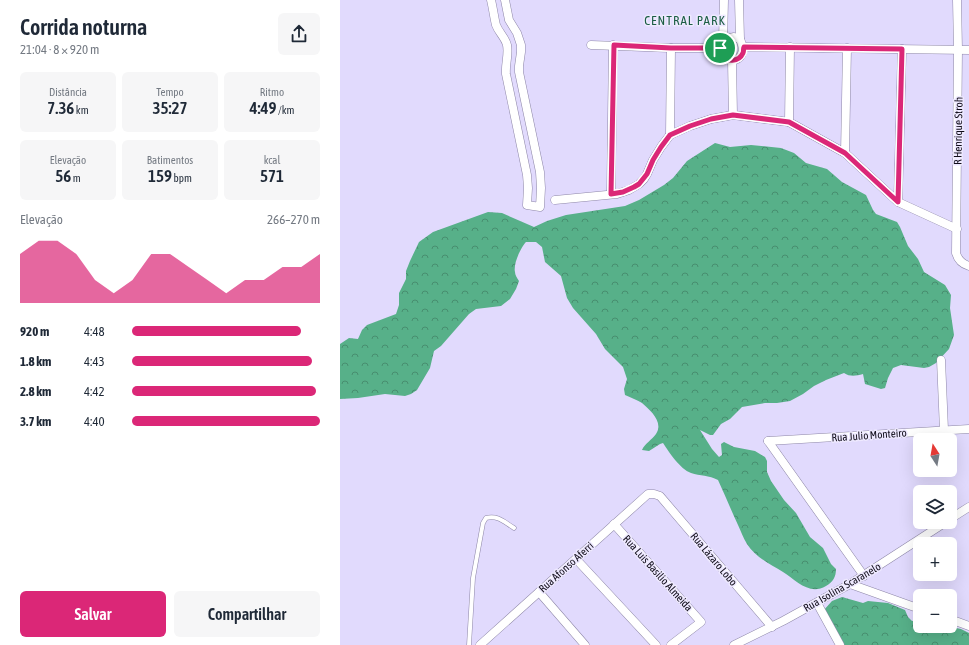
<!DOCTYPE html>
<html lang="pt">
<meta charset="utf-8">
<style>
body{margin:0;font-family:"Asap Condensed",sans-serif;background:#f6f6f7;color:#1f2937;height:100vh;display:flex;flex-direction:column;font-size:15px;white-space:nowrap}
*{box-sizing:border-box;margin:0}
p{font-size:13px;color:#747a83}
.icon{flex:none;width:22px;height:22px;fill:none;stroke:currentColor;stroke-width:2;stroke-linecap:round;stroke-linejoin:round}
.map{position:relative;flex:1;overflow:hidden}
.panel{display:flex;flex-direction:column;background:#fff;width:340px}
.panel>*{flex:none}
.needle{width:26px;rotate:349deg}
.buttons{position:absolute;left:573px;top:433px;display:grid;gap:8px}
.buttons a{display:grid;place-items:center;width:44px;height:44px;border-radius:6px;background:#fff;box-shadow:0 4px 16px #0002;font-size:20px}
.pin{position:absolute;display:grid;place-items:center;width:34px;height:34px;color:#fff;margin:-17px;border:2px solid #fff;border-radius:50%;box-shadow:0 1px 4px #0007}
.round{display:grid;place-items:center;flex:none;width:42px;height:42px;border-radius:6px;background:#f6f6f7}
.headline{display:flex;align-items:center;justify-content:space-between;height:68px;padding:0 20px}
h1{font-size:22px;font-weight:600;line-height:30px}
.metrics{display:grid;grid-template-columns:repeat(3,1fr);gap:6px;height:68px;padding:4px 20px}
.metrics div{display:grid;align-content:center;border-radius:6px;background:#f6f6f7;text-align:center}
.metrics b{font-size:17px;font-weight:600}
.metrics small{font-size:11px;font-weight:400}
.metrics p{font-size:11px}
.chart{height:112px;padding:8px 20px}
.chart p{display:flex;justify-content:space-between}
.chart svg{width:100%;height:72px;margin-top:4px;fill:#db2777;opacity:.7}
.primary-button{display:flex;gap:8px;margin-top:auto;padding:8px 20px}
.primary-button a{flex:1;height:46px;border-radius:6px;background:#db2777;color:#fff;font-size:16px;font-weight:600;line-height:46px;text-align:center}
.primary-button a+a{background:#f6f6f7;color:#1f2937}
ul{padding:0 20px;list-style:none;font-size:13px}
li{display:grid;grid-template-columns:64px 48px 1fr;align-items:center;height:30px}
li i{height:10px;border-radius:5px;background:#db2777}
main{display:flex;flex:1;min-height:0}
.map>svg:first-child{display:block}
.forest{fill:url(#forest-crowns)}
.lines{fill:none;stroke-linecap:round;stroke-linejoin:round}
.lane-casing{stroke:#8e87a8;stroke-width:5}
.street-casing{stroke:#8e87a8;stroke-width:9}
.lane{stroke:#fff;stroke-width:4}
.street{stroke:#fff;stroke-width:8}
.route-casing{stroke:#fff;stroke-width:8}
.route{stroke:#db2777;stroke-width:5}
.labels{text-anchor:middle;stroke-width:3;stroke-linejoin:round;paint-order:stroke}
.street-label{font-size:11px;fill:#100d19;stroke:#eee9ff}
.quarter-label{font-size:13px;letter-spacing:1px;fill:#1c5e44;stroke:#eee9ff}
</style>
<main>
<section class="panel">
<div class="headline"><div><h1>Corrida noturna</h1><p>21:04 · 8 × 920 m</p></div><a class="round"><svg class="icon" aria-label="share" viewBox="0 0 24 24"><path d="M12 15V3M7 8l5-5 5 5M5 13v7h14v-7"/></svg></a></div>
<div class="metrics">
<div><p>Distância</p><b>7.36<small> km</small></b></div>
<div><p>Tempo</p><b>35:27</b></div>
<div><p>Ritmo</p><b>4:49<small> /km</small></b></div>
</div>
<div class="metrics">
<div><p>Elevação</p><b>56<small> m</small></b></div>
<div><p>Batimentos</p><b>159<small> bpm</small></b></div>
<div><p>kcal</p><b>571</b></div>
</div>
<div class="chart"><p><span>Elevação</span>266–270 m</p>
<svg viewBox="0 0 160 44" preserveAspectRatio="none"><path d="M0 44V14L10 6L20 6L30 14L40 30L50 38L60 30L70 14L80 14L90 22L100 30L110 38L120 30L130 30L140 22L150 22L160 14V44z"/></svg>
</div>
<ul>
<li><b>920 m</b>4:48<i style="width:90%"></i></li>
<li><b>1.8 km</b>4:43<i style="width:96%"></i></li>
<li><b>2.8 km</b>4:42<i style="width:98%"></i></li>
<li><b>3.7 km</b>4:40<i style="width:100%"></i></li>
</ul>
<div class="primary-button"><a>Salvar</a><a>Compartilhar</a></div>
</section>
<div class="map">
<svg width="629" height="645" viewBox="0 0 629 645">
<defs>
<pattern id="forest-crowns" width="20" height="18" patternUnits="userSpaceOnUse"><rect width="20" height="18" fill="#57b089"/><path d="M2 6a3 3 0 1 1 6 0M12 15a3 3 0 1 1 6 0" fill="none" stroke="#478e6f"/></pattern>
</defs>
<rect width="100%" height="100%" fill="#e1dafd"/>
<g class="forest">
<path d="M375,143L390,147L411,145L441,148L454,153L466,163L487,169L502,182L526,195L533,210L536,214L557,222L560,227L568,246L578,259L584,272L605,285L611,295L610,308L614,335L609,349L596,363L589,367L584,368L561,365L553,368L548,378L545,388L541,389L525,384L523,374C516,376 510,377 504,373L486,380L474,386L463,394L450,401L437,403H425L402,407L390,419L381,424L373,435H370L360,430L372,449L379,457L382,455L381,444L384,442L394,447L415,451L425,457L427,461V472L431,481L444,500L456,513L470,537L483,548L491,564L496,569C496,577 493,582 486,586C469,596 456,580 443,572C430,564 415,557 407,544C403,538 401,531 398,525C391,510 385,495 378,480C369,475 360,476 351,473C340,469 329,452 323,443L320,444L309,451L302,450C305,443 312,440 316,434C324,422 310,410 302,403C297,400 290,397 285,395L284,389L287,379L283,367L265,349L256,334L233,308L227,298L221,276L205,262L202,247L196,242H186C181,247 173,264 175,272C175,275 177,278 179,281L176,289L170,299L161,306L136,309L129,314L101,346L94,351L90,368L77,390L71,394L65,396L45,394L18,398L0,399V344L9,338L18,339L22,330L27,325L56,314L59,305V293L66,279V271L70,261L79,242L93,232L148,212L162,213L194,227L207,221L226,215L285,206L299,200L324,185L333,178L347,161Z"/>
<polygon points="502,597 523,603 528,601 548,603 565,610 568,617 572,621 580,620 580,626 607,626 621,629 629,633 629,645 496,645 487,630 483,620 483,611 492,601"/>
</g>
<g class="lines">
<g class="lane-casing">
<path id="lane" d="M129,645L133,578L143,523L146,518C158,515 164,522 174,528"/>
</g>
<g class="street-casing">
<g id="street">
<path d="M151,0C153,8 154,17 156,25C159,33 165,37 167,45C169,55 165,64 166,74L187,175L188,188L187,205L200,207L201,188L200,172L179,72V66L181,52V45L177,33L169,20L165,0"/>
<polyline points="399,0 400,39"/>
<path d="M617,0L618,49L616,253C618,260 622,264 629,266"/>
<path d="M394,37L400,39C413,68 373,64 381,45C383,39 388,38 394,37Z"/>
<polyline points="383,41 384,0"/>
<polyline points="251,45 331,48 380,48"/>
<polyline points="403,47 629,50"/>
<polyline points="392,61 393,115"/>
<polyline points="449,122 450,47"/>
<polyline points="330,135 331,48"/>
<polyline points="505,153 507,48"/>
<polyline points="271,194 273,45"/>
<polyline points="215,200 277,194 289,190 299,184 304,179 307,174 313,160 321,147 330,135 350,126 371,119 393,115 449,122 505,153 558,202 617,229"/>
<polyline points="558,202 562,49"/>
<polyline points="601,360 604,430"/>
<polyline points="428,441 629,429"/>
<polyline points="428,441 524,576"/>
<polyline points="610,519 629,507"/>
<polyline points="274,524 361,622 331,645"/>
<polyline points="236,559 316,645"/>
<polyline points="510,584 580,609"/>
<polyline points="199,592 245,645"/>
<polyline points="477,603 500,645"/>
<polyline points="610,619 629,626"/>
<polyline points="140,645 308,494 314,494 320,496 432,627"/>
<polyline points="394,645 443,621 510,584 606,522"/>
</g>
</g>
<use href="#lane" class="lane"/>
<use href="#street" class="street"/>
</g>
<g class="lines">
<g class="route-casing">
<path id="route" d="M274,45L331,48H380C381,50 381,53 382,54C386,63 399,62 403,53C404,51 403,49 404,47L562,49L558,202L505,153L449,122L393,115L371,119L350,126L330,135L321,147L313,160L307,174L299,184L294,187L283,192L271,194Z"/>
</g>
<use href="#route" class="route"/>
</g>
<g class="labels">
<g class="street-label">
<text transform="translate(618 131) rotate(-89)" y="4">R Henrique Stroh</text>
<text transform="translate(529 435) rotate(-4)" y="4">Rua Julio Monteiro</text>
<text transform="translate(374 559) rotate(50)" y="4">Rua Lázaro Lobo</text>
<text transform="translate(226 567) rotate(-42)" y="4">Rua Afonso Aferri</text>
<text transform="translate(318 573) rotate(48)" y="4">Rua Luis Basilio Almeida</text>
<text transform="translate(502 587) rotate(-30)" y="4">Rua Isolina Scaranelo</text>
</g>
<g class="quarter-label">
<text x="345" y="25">CENTRAL PARK</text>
</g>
</g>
</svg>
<div class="buttons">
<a><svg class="needle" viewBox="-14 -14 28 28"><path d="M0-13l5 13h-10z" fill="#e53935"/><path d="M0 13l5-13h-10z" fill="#747a83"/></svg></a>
<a><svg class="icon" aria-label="layers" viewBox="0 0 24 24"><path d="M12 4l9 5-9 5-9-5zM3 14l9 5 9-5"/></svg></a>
<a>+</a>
<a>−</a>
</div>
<div class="pin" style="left:380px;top:48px;background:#1e9e55"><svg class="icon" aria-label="arrive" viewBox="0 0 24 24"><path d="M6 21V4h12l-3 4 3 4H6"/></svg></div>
</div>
</main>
